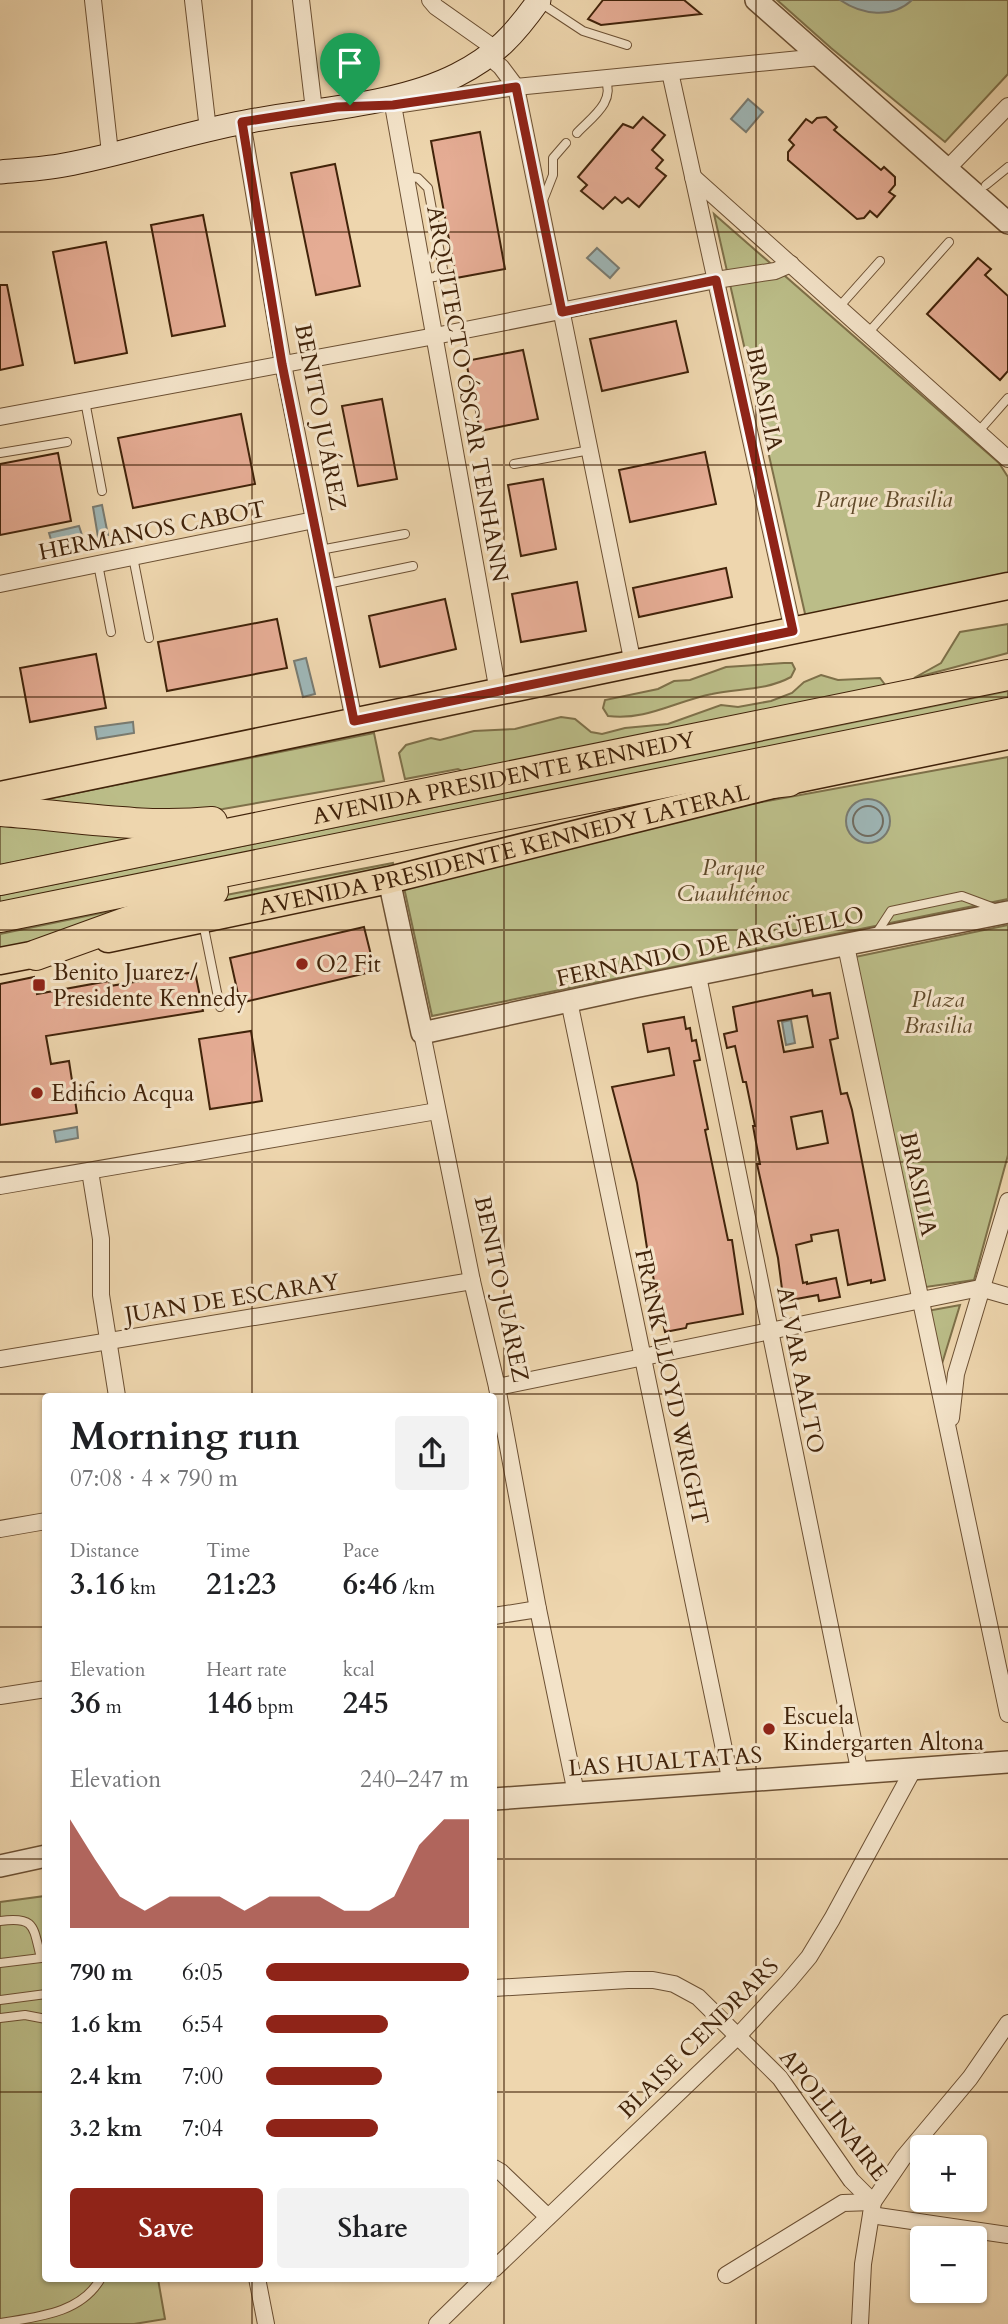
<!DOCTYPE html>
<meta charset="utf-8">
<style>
body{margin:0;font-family:Cardo,serif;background:#f2f2f2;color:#202124;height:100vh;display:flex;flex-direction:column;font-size:26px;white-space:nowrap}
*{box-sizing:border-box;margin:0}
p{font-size:23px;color:#757577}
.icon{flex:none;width:38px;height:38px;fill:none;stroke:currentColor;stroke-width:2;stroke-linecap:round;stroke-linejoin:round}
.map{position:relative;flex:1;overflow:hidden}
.side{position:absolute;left:42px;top:1393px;width:455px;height:889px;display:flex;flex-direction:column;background:#fff;border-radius:7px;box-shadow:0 2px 5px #0004}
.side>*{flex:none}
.controls{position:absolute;left:910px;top:2135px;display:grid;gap:14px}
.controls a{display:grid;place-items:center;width:77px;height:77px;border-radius:7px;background:#fff;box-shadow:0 2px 5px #0004;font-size:35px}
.pin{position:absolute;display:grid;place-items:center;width:60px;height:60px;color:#fff;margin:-72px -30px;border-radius:50% 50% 50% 0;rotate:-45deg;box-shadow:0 0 7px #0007}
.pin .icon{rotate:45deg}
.round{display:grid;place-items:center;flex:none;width:74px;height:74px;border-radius:7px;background:#f2f2f2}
.headline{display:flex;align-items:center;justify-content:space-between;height:119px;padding:0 28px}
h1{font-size:38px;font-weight:700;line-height:52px}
.metrics{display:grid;grid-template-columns:repeat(3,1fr);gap:10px;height:119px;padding:7px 28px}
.metrics div{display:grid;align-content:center}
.metrics b{font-size:30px;font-weight:700}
.metrics small{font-size:19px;font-weight:400}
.metrics p{font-size:19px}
.chart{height:196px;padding:14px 28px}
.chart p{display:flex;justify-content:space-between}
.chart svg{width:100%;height:126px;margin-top:7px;fill:#8f2418;opacity:.7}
.button{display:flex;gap:14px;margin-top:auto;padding:14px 28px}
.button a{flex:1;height:80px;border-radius:7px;background:#8f2418;color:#fff;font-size:28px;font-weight:700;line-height:80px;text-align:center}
.button a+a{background:#f2f2f2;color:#202124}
ul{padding:0 28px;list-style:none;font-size:23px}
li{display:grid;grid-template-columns:112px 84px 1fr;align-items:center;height:52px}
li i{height:18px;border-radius:9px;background:#8f2418}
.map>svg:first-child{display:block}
.green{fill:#bbbd88;stroke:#7e7049;stroke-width:2}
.water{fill:#9eb6b6;stroke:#797b71;stroke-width:2}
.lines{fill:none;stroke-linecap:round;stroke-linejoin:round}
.shore{stroke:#706c60;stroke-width:2}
.building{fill:#e5ac94;stroke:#41230a;stroke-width:2;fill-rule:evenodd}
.service-casing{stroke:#6c5033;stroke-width:10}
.minor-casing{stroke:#6c5033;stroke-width:18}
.tertiary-casing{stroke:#6c5033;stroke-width:24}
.secondary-casing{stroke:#41230a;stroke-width:25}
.primary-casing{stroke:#41230a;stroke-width:29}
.motorway-casing{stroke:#41230a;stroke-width:32}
.service{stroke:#f4e4ca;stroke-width:8}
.minor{stroke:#f4e4ca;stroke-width:16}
.tertiary{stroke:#f4e4ca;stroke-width:21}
.secondary{stroke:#f4e4ca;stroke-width:23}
.primary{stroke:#eed6ae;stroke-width:26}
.motorway{stroke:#eed6ae;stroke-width:30}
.route-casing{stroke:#fff;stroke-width:14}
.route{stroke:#8f2418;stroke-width:9}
.grid{fill:none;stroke:#41230a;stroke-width:2;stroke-opacity:0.55}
.poi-dot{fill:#8f2418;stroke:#f4e4ca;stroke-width:2.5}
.labels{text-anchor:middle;stroke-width:6;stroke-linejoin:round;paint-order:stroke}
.street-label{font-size:23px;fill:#41230a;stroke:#f4e4ca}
.park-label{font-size:23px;font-style:italic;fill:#604a2a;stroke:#f4e4ca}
.poi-label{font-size:23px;fill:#41230a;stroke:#f4e4ca;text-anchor:start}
</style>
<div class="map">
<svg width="1008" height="2324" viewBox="0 0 1008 2324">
<rect width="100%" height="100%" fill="#eed6ae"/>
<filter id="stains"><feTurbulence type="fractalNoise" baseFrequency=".00286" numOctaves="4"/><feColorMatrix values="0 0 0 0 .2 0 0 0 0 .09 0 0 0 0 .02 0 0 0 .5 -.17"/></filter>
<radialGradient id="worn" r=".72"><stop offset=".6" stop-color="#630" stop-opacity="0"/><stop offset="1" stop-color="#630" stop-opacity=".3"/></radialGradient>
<g class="green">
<polygon points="777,0 1008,0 1008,74 945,142 831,48"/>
<polygon points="714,214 999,463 1008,477 1008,575 806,618"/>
<polygon points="1008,624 1008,653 914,678 941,663 960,632"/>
<path d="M784,663H792L795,669L791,677C765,691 739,688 712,694C676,701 646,721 608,716L603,708L605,700L658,689L674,681L690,680L726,667Z"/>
<polygon points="821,675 838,680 880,678 886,686 464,772 458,769 405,779 399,753 406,745 431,738 440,740 474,731 515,729 561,717 575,719 591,732 602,734 625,728 668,724 721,705 738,707 771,701 792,693 804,682"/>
<polygon points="1008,691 1008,699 0,903 0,895"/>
<polygon points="374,733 384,781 223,809 182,812 36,801"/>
<polygon points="1008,757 1008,899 432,1016 403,883 718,810"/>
<polygon points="0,820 161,832 0,865"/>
<polygon points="393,863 395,870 160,914 226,895"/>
<polygon points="120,909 49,939 0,948 0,934"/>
<polygon points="1008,925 1008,1155 974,1280 926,1287 855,957"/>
<polygon points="960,1305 941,1367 927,1311"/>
<polygon points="45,1896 46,2278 158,2279 165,2319 134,2324 0,2324 0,1902"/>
</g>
<g class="water">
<path d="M840,0H912C892,19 862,15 840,0Z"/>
<polygon points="748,99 763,112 746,132 731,119"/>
<polygon points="597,248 619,268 610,278 587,258"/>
<polygon points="102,505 108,535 98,537 93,507"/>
<polygon points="79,526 82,535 52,543 49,533"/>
<polygon points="306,658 315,694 303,697 294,661"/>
<polygon points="133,722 134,733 97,739 95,727"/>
<circle cx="868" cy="821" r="22"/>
<polygon points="791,1020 795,1043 786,1045 782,1022"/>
<polygon points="77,1127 78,1138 56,1142 54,1131"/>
</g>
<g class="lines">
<circle class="shore" cx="868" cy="821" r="15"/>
</g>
<g class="building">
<polygon points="603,0 684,0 701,14 601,25 588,19"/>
<polygon points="643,117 665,135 652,150 663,160 656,168 666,176 639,207 628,198 622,203 615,197 603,209 581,191 587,185 578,177 623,124 633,128"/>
<polygon points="826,117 837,127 834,130 881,170 884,167 895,177 895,185 889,192 895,196 877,217 870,211 864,218 857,219 788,160 788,152 794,145 789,140 806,119 812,123 817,118"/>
<polygon points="480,132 505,269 456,278 431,141"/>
<polygon points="335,164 360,286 316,295 291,173"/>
<polygon points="203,215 225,326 172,336 151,225"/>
<polygon points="106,242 127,353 75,363 53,252"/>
<polygon points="978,258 991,269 985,275 1008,296 1008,371 1000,380 927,314"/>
<polygon points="0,285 7,285 23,365 0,370"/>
<polygon points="676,321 688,372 602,391 590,339"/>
<polygon points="523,350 538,419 480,431 466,361"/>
<polygon points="382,399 397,479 358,486 342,406"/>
<polygon points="241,414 255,484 133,508 118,438"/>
<polygon points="705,452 716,504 630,522 619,470"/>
<polygon points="58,453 71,521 0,535 0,464"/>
<polygon points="543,479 556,549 521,556 508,485"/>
<polygon points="726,568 732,597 639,617 633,588"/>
<polygon points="577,582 586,631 521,642 512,594"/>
<polygon points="445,599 456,649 380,667 369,616"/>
<polygon points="277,619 287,668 167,691 158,642"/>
<polygon points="96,654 106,708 30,722 20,668"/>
<polygon points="364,927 375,971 240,1003 230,958"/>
<polygon points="195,972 203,1011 46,1036 51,1064 69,1061 77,1113 0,1125 0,984 34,977 37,994 109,981 110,986"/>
<path d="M812,990L813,996L830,993L838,1038L830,1040L841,1094L847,1093L852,1110L885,1280L871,1283V1280L848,1285L838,1230L811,1235L812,1241L796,1245L803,1283L807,1282V1284L836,1278L840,1297L819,1301L818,1295L780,1302L777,1290L782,1289L778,1258L757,1164H760L753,1126H755L746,1082H743L735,1046L727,1048L724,1034L737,1031L733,1007ZM807,1016L813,1047L784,1052L778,1021ZM822,1111L828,1143L797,1149L791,1117Z"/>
<polygon points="684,1017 686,1029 690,1028 692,1041 696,1040 700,1060 694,1061 708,1129 705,1130 728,1240 732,1240 743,1314 687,1324 686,1328 665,1332 647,1248 637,1183 612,1087 674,1075 669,1048 648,1052 643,1024"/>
<polygon points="251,1031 262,1101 210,1109 199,1039"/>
</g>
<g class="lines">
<g class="service-casing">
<g id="service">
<polyline points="539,2 583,31 627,45"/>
<path d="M577,133C592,117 616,102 605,78"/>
<polyline points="406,176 418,178 428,188 443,269 435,277 424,278"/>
<polyline points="986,185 1008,167"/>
<polyline points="542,203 553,175 553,158 566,143"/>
<polyline points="839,307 880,261"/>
<polyline points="868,333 949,242"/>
<polyline points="85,401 102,491"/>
<polyline points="978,432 1008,398"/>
<polyline points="0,453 67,442"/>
<polyline points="514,464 590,450"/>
<polyline points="320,550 405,534"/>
<polyline points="133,557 149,638"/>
<polyline points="98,564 111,632"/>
<polyline points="327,584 413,566"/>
<polyline points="203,923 220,1007"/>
<polyline points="876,934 891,911 962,896 997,909"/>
<path d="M0,1921C36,1916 33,1927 41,1958L46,1957"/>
<polyline points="0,1963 41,1958"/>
<polyline points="0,2000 46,1994"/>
<polyline points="0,2018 25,2015 46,2019"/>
<path d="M0,2323C36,2317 81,2314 101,2278"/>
</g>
</g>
<g class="minor-casing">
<g id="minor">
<polyline points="93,0 110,153"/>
<polyline points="193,0 208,130"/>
<polyline points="301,0 314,110"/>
<polyline points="430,0 436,7 497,50"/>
<polyline points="488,56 501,67 516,87 633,664"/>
<polyline points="670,72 793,631"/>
<polyline points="402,104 516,87 820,57"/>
<polyline points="393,105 498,692"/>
<polyline points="242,122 283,364 354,721"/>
<polyline points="947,169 1008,106"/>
<polyline points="693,177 1008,459"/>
<polyline points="0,417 435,336 716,280 775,271 791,264"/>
<polyline points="0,584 314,520"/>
<polyline points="846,946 1008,1714"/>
<polyline points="698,976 860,1774"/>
<polyline points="569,1001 731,1783"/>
<polyline points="422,1033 472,1281 497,1387 538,1609 576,1793"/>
<polyline points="90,1171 101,1239 101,1295 117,1396"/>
<polyline points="0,1186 437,1111"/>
<polyline points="0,1359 472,1281"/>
<polyline points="497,1387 980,1288 1008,1296"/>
<polyline points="951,1418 956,1374 1008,1201"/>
<polyline points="0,1529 46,1521"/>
<polyline points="494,1616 538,1609"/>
<polyline points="0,1696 46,1689"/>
<polyline points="494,1988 628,1980 653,1980 674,1984 698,1997 780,2078 851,2180 873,2202"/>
<polyline points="494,2168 501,2172 548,2217"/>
<polyline points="871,2215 1008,2235"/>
<polyline points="494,2269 738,2036 788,1982 809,1957 832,1919 913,1770"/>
<polyline points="726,2275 843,2203 873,2202"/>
<polyline points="257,2278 266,2324"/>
<polyline points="437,2324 484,2278"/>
<polyline points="860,2324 863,2264 873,2202 903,2158 970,2078 1008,2023"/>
</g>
</g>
<g class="tertiary-casing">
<g id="tertiary">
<polyline points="756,0 1008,223"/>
<polyline points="389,880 422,1033 634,987 1008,912"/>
<polyline points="494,1799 1008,1762"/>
<polyline points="0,1866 46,1856"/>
</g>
</g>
<g class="secondary-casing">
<path id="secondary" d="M0,172C21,170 43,169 64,165C125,154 184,133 245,122C312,109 396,106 457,75C495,56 515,34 539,0"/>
</g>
<g class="primary-casing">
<g id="primary">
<polyline points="0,795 1008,586"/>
<path id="s1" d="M108,939L389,880L789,781L1008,736"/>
<polyline points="0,961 57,950"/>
</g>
</g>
<g class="motorway-casing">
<g id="motorway">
<polyline points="720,789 789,781"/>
<path d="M0,811C70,816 141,829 212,822"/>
<path id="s2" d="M0,880L1008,675"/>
<polyline points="0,917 1008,713"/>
<polyline points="36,955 213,891"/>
</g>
</g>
<use href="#service" class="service"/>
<use href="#minor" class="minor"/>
<use href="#tertiary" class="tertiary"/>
<use href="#secondary" class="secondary"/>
<use href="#primary" class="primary"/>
<use href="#motorway" class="motorway"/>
</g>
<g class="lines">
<g class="route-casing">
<polygon id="route" points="516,87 562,312 716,280 793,631 354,721 282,364 242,122 337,107 393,105"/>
</g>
<use href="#route" class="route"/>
</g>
<path class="grid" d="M252,0V1396M504,0V2324M756,0V2324M0,232H1008M0,465H1008M0,697H1008M0,930H1008M0,1162H1008M0,1394H1008M0,1627H46M494,1627H1008M0,1859H46M494,1859H1008M0,2092H46M494,2092H1008M252,2278V2324"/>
<g class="poi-dot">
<circle cx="302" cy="964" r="7"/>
<rect x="32" y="978" width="14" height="14" rx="3.5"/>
<circle cx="37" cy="1093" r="7"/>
<circle cx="769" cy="1729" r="7"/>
</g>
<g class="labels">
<g class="street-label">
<text transform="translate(468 394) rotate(80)" y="8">ARQUITECTO ÓSCAR TENHANN</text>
<text transform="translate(765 399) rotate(78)" y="8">BRASILIA</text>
<text transform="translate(321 417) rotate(79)" y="8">BENITO JUÁREZ</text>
<text transform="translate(152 530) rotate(-11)" y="8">HERMANOS CABOT</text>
<text dy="8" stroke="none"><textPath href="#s2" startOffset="514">AVENIDA PRESIDENTE KENNEDY</textPath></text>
<text dy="8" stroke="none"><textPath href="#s1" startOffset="406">AVENIDA PRESIDENTE KENNEDY LATERAL</textPath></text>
<text transform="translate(710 946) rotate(-12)" y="8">FERNANDO DE ARGÜELLO</text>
<text transform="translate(919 1184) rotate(78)" y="8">BRASILIA</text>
<text transform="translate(502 1289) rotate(78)" y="8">BENITO JUÁREZ</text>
<text transform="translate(232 1298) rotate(-9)" y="8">JUAN DE ESCARAY</text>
<text transform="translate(801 1370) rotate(79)" y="8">ALVAR AALTO</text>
<text transform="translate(672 1387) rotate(78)" y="8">FRANK LLOYD WRIGHT</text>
<text transform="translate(665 1761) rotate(-4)" y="8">LAS HUALTATAS</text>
<text transform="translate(698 2038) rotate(-45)" y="8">BLAISE CENDRARS</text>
<text transform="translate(834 2115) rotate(52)" y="8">APOLLINAIRE</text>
</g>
<g class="park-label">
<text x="884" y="507">Parque Brasilia</text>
<text x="733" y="875">Parque<tspan x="733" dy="26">Cuauhtémoc</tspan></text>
<text x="938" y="1007">Plaza<tspan x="938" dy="26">Brasilia</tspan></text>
</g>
<g class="poi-label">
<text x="316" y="972">O2 Fit</text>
<text x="53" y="980">Benito Juarez /<tspan x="53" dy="26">Presidente Kennedy</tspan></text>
<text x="51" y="1101">Edificio Acqua</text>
<text x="783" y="1724">Escuela<tspan x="783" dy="26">Kindergarten Altona</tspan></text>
</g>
</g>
<rect width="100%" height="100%" filter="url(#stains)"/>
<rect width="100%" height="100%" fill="url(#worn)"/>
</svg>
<div class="controls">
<a>+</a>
<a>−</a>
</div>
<div class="pin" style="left:350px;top:105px;background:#1e9e55"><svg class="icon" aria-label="arrive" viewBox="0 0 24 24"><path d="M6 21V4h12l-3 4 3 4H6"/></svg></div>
<section class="side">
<div class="headline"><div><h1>Morning run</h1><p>07:08 · 4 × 790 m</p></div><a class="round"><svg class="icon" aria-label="share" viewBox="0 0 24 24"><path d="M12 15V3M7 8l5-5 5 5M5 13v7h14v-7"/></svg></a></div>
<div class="metrics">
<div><p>Distance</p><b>3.16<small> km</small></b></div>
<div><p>Time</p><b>21:23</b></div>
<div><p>Pace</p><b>6:46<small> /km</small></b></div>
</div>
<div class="metrics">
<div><p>Elevation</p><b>36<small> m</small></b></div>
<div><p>Heart rate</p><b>146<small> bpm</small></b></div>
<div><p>kcal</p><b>245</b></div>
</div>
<div class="chart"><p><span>Elevation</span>240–247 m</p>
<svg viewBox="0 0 160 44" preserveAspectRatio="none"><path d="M0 44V6L10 20L20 33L30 38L40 33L50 33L60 33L70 38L80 33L90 33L100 33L110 38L120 38L130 33L140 15L150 6L160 6V44z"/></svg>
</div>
<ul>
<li><b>790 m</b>6:05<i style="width:100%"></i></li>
<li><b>1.6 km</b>6:54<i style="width:60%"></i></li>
<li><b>2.4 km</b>7:00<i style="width:57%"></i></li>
<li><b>3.2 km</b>7:04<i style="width:55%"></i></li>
</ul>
<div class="button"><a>Save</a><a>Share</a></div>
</section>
</div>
